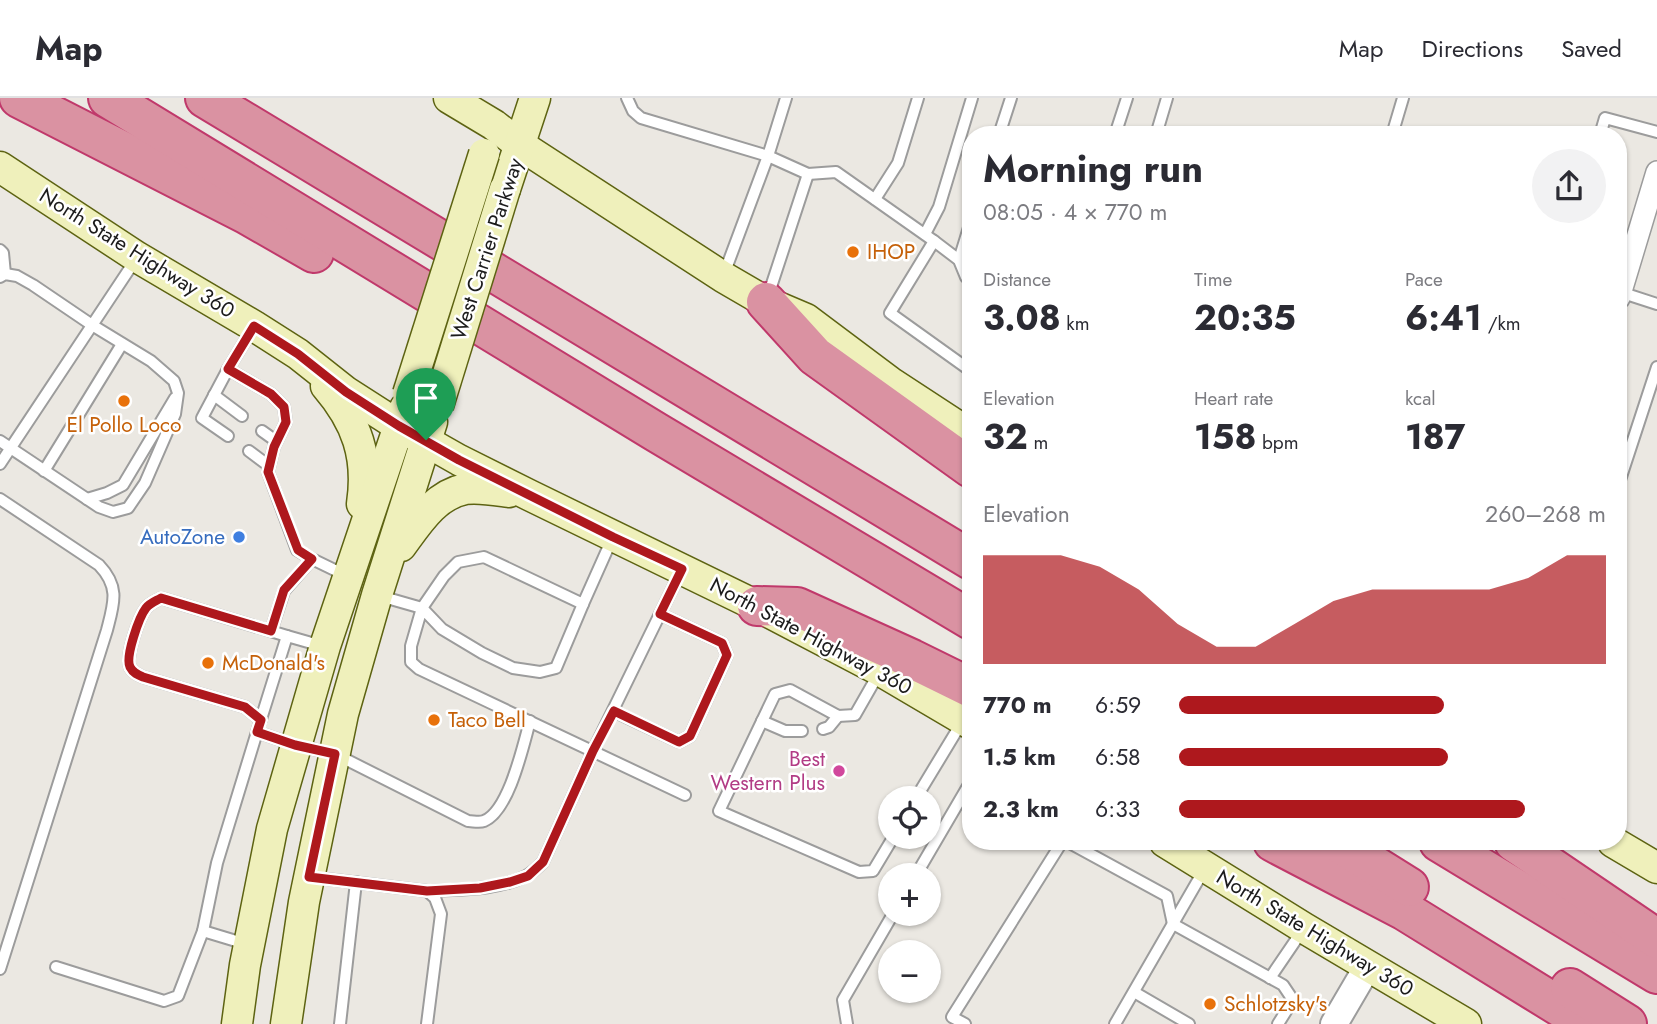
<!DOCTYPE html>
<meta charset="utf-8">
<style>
body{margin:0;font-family:Jost,sans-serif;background:#f2f2f3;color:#2b2b33;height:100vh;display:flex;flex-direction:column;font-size:26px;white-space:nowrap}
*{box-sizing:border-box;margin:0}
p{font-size:23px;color:#7c7c81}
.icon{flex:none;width:38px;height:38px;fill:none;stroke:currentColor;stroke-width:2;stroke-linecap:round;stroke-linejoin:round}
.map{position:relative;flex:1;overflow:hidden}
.side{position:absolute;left:962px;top:28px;width:665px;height:724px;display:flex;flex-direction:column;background:#fff;border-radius:28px;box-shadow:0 2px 5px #0004}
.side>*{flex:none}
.buttons{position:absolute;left:878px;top:688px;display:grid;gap:14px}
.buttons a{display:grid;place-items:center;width:63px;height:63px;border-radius:50%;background:#fff;box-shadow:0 2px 5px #0004;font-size:35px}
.pin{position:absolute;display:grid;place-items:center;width:60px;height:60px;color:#fff;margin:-72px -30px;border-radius:50% 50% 50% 0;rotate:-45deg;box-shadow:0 0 7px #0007}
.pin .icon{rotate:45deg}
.round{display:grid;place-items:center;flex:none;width:74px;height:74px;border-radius:37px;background:#f2f2f3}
.summary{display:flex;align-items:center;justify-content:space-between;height:119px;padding:0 21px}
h1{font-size:38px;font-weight:700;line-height:52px}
.stats{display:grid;grid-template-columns:repeat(3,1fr);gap:10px;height:119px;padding:7px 21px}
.stats div{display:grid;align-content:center}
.stats b{font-size:35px;font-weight:700}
.stats small{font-size:19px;font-weight:400}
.stats p{font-size:19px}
.chart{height:196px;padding:14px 21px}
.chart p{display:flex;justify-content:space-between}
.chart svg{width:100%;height:126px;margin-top:7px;fill:#ae181d;opacity:.7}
ul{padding:0 21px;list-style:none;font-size:23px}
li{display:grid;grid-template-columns:112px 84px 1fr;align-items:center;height:52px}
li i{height:18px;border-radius:9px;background:#ae181d}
header{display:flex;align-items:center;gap:42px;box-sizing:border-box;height:98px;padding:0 35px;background:#fff;border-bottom:2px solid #e1e1e2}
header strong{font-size:33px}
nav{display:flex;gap:38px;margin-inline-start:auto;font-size:24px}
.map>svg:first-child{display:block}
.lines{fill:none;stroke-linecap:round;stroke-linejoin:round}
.service-casing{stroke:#9c9c9c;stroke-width:14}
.minor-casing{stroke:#9c9c9c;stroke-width:24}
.tertiary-casing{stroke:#9c9c9c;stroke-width:30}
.secondary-casing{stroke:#5d6312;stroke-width:33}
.motorway-casing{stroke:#c0396b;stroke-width:42}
.service{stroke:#fff;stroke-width:10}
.minor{stroke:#fff;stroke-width:21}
.tertiary{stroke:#fff;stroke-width:26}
.secondary{stroke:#eff0bb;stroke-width:30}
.motorway{stroke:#da92a2;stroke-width:38}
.secondary-bridge-casing{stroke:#5d6312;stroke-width:33;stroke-linecap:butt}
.secondary-bridge{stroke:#eff0bb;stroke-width:30}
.route-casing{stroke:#fff;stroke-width:14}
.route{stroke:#ae181d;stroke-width:9}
.food-dot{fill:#e8710a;stroke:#fff;stroke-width:2.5}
.shop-dot{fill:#3f7fe0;stroke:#fff;stroke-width:2.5}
.hotel-dot{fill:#d1479c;stroke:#fff;stroke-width:2.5}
.labels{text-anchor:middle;stroke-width:5;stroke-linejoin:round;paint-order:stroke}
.street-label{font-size:21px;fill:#1b1b1b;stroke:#fff}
.food-label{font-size:21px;fill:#c56008;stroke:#fff;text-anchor:start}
.shop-label{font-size:21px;fill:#366cbe;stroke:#fff;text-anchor:end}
.hotel-label{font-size:21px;fill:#b23c85;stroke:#fff;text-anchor:end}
</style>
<header>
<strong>Map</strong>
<nav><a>Map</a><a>Directions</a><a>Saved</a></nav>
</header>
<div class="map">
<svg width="1657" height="926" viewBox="0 0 1657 926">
<rect width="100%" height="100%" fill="#ebe8e2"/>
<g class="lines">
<g class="service-casing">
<g id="service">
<polyline points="627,0 633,13 641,20 768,58 786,0"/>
<polyline points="999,37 1011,0"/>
<polyline points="1115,37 1127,0"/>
<polyline points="1156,37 1167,0"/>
<polyline points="1392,37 1403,0"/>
<polyline points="1600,37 1605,20 1657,34"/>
<polyline points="808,76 836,74 934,143 890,215 971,273"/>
<polyline points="875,101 898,65 918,0"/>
<polyline points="925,136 939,109 972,0"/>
<polyline points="934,143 959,162 966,179 971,184"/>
<polyline points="0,152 3,155 5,176"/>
<polyline points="959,162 971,123"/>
<polyline points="724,176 768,58 808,76 768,198"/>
<polyline points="0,179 5,176 17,178 33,187 92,227 151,263 174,283 178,295 175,316 145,385 128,410 113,414 99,409 0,343"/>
<polyline points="1620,194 1657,206"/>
<polyline points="254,228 228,271 271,296 284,309 286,324 274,349 268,374 297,452 312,461"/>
<polyline points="228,271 202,320 228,338"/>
<polyline points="214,297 242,318"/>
<polyline points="262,333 276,343"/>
<polyline points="249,353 269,368"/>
<polyline points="0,366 136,161"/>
<polyline points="44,373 122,246"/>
<polyline points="1619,385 1657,269"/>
<path d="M0,401L99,467C120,489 114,505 107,532L0,871"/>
<polyline points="87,401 107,395 123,387 175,300"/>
<polyline points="380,498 422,510 444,478 458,464 484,459 583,506 612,441"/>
<polyline points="583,506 556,570 540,574 513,570 482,555 442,531 422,510 411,548 411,564 419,571 685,697"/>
<polyline points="271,533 284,493 312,461 347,478"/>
<path d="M322,548L287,538L257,634L295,647L335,656L468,723C473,723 479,725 484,723C509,713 523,648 530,623"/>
<polyline points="879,575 855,617 838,618 790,592 775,596 719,713 859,774 873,773 894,738"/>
<polyline points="613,613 679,644 690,638 727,557 722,545 660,516"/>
<path d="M261,622L245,609L143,579C138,577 133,575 130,569C125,559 139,519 146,510C150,505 156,503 161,500L287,538"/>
<polyline points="762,623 785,633 802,633"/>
<polyline points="823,631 829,629 838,618"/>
<polyline points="916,700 962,624"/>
<polyline points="1068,744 1167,798 1173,826 1283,887 1293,902 1278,926"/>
<polyline points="916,777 971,683"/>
<polyline points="310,779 427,793 435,800 441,816 427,926"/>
<path d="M427,793C459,791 496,793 526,778C532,775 538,769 543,764L593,653L681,473"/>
<polyline points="203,833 217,765 257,634"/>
<polyline points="56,869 164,903 178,898 203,833 246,846"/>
<polyline points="1270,880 1304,830"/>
<polyline points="1134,894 1189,926"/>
<polyline points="340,926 356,784"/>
<polyline points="847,926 843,902 893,816"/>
<polyline points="965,926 952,919 1062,744"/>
<polyline points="1115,926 1204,772"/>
</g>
</g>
<g class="minor-casing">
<polyline id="minor" points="1619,200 1657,74"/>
</g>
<g class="tertiary-casing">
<polyline id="tertiary" points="1334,926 1368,868"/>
</g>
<g class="secondary-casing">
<g id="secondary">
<polyline points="449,0 494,27 520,47 723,179 766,204 806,221 890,284 971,337"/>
<polyline points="0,69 137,159 254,228 298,256 346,294 399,328 459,362 529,397 757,508 881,573 971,626"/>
<polyline points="505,91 535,0"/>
<path d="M326,288C357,324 369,359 362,406"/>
<path d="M401,448C418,425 435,397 465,391C479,389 495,392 509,394"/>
<polyline points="1165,744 1304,830 1466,926"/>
<polyline points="1613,744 1657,770"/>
<polyline points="237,926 245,867 272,731 325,548 405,310"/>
<polyline points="286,926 304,804 343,616 377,497 432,324"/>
</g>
</g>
<g class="motorway-casing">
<g id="motorway">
<polyline points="19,0 246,116 314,155"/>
<polyline points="108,0 656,334 971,522"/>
<polyline points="205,0 971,462"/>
<polyline points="766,204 815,258 971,370"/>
<polyline points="757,508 797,509 912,561 971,590"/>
<polyline points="1273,744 1405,813 1588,926"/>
<polyline points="1337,744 1409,789"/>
<polyline points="1439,744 1657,876"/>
<polyline points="1514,744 1657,841"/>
<polyline points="1570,890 1627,926"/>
</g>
</g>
<use href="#service" class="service"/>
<use href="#minor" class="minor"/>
<use href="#tertiary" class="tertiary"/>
<use href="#secondary" class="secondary"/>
<use href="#motorway" class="motorway"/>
<g class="secondary-bridge-casing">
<g id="secondary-bridge">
<polyline points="408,296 484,56"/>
<polyline points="438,308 505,91"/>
</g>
</g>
<use href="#secondary-bridge" class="secondary-bridge"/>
</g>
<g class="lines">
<g class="route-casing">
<path id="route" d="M254,228L298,256L346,294L399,328L459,362L613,439L682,471L660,516L722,545L727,557L690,638L679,644L614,613L593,653L543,764L528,778L510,784L480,790L427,793L309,779L335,656L295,647L257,634L261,622L245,609L143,579C138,577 133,575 130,569C125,559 139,519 146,510C150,505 156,503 161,500L271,533L284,492L312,461L298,452L268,374L274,349L286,324L284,309L271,296L228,271Z"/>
</g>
<use href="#route" class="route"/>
</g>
<g class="food-dot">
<circle cx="853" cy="154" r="7"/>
<circle cx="124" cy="303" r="7"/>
<circle cx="208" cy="565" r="7"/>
<circle cx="434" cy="622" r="7"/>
<circle cx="1210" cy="906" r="7"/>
</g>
<circle class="shop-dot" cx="239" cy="439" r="7"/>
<circle class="hotel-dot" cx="839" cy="673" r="7"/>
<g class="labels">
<g class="street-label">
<text transform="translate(487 151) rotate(-72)" y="7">West Carrier Parkway</text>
<text transform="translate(137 155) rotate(32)" y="7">North State Highway 360</text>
<text transform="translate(811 538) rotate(28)" y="7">North State Highway 360</text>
<text transform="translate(1315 835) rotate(31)" y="7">North State Highway 360</text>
</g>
<g class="food-label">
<text x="867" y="161">IHOP</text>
<text x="124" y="334" text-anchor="middle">El Pollo Loco</text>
<text x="222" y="572">McDonald's</text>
<text x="448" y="629">Taco Bell</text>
<text x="1224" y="913">Schlotzsky's</text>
</g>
<g class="shop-label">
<text x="225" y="446">AutoZone</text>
</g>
<g class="hotel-label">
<text x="825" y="668">Best<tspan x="825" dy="24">Western Plus</tspan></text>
</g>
</g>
</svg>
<div class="buttons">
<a><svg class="icon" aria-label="locate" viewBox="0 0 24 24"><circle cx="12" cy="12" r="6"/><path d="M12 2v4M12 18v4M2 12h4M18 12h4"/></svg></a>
<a>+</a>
<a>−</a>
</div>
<div class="pin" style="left:426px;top:342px;background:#1e9e55"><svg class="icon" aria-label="arrive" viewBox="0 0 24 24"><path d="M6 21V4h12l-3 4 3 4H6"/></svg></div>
<section class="side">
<div class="summary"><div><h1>Morning run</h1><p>08:05 · 4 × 770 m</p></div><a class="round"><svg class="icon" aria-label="share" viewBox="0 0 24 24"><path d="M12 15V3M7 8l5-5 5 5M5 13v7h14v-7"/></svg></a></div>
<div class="stats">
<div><p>Distance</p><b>3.08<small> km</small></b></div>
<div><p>Time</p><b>20:35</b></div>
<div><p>Pace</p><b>6:41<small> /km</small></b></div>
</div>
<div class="stats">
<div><p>Elevation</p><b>32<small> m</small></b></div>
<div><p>Heart rate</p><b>158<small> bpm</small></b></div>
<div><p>kcal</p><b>187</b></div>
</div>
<div class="chart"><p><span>Elevation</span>260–268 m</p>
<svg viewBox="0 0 160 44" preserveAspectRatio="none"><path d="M0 44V6L10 6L20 6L30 10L40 18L50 30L60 38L70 38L80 30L90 22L100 18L110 18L120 18L130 18L140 14L150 6L160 6V44z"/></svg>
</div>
<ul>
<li><b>770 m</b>6:59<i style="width:62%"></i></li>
<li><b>1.5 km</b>6:58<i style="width:63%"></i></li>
<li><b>2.3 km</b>6:33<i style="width:81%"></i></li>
</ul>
</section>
</div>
